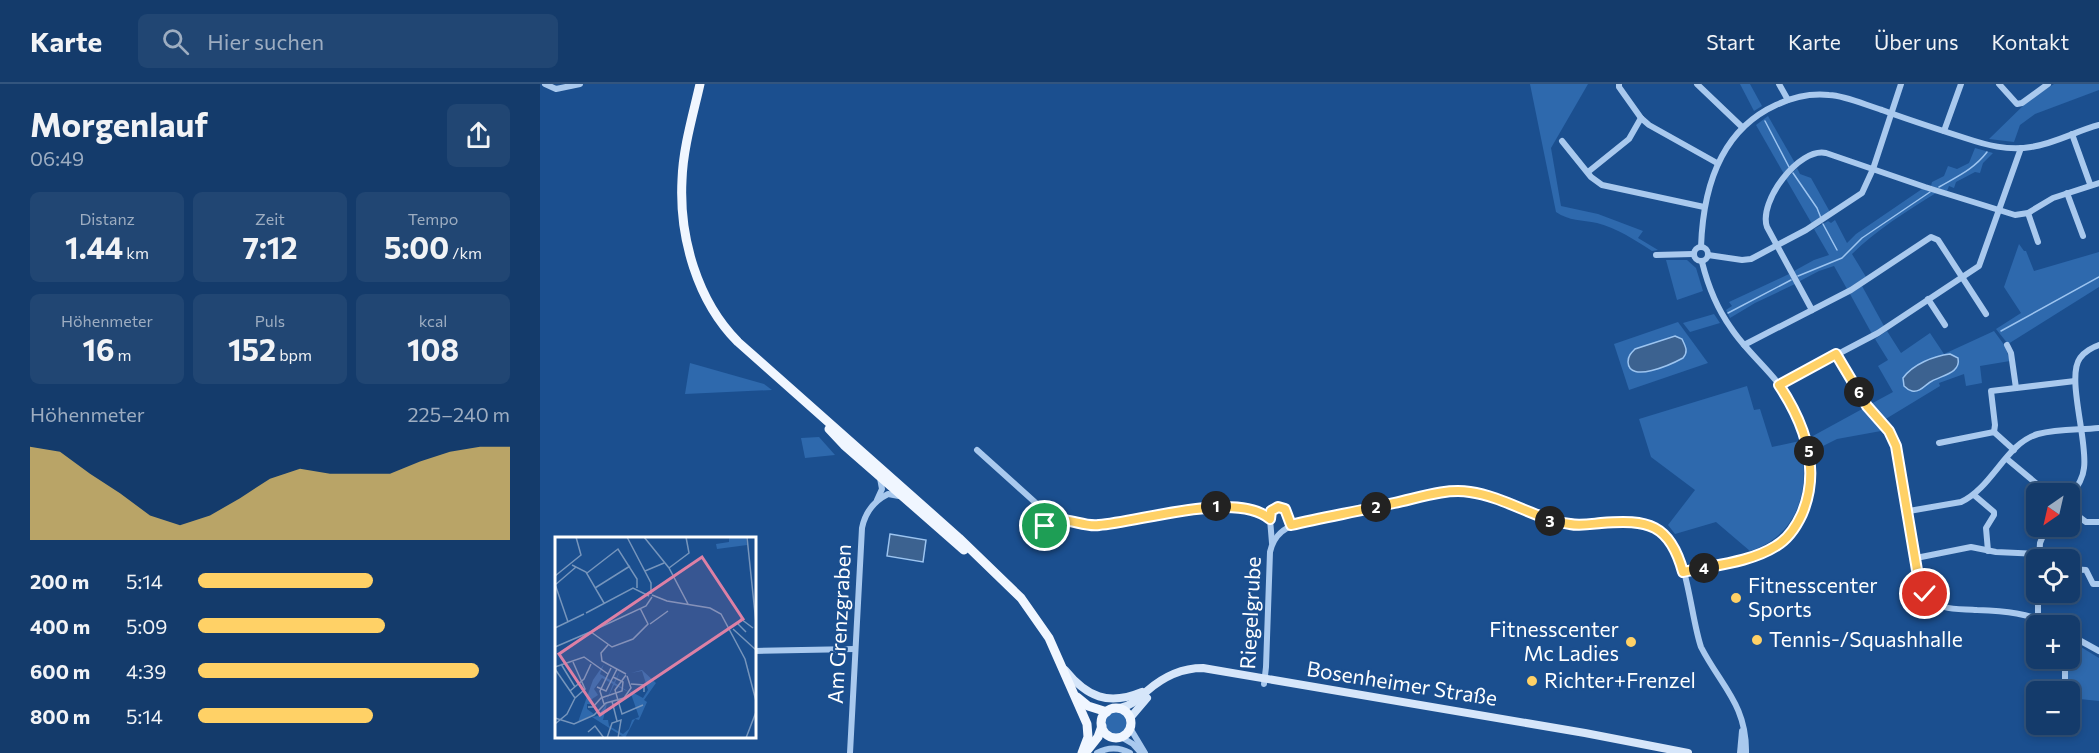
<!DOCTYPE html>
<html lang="de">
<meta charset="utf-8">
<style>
body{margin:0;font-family:Commissioner,sans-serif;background:#214673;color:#f1f3f6;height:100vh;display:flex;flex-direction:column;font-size:22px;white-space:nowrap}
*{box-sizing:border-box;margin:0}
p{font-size:20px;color:#9dadc1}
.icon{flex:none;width:33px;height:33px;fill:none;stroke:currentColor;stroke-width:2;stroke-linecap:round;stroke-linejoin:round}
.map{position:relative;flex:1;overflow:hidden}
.details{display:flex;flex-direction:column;background:#143b6b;width:540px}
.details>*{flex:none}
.needle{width:39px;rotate:214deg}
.buttons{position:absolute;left:1486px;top:399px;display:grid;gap:12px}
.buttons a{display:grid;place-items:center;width:54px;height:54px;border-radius:9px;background:#143b6b;box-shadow:0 3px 9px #0003,0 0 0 2px #33557e;font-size:30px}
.pin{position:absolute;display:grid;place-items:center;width:51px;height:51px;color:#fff;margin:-26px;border:3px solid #fff;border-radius:50%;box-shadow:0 2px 6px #0007}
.km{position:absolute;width:30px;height:30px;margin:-15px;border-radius:50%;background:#222;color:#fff;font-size:16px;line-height:30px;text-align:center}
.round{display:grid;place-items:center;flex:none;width:63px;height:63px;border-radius:9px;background:#214673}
.head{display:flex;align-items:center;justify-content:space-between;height:102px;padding:0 30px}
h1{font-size:33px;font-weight:700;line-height:45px}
.figures{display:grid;grid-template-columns:repeat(3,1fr);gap:9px;height:102px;padding:6px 30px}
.figures div{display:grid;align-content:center;border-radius:9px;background:#214673;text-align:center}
.figures b{font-size:30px;font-weight:700}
.figures small{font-size:16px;font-weight:400}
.figures p{font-size:16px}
.chart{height:168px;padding:12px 30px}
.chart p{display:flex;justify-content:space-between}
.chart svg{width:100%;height:108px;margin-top:6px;fill:#ffd166;opacity:.7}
ul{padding:0 30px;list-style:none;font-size:20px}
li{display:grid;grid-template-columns:96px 72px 1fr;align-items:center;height:45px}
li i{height:15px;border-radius:8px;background:#ffd166}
header{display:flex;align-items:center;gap:36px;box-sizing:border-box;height:84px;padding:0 30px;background:#143b6b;border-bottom:2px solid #33557e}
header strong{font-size:28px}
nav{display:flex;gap:33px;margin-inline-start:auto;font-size:21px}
.search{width:420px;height:54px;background:#214673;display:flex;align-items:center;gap:15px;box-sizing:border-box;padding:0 21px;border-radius:9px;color:#9dadc1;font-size:22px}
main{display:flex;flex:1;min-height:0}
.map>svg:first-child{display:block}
.green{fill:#2e69ad}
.water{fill:#3c6290;stroke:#9cc4f0;stroke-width:1.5}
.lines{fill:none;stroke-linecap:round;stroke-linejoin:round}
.stream{stroke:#9cc4f0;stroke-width:1.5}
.street{stroke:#a9c9ee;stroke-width:6}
.secondary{stroke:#d6e6fa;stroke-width:8}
.primary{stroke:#f0f6ff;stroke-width:9}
.route-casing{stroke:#fff;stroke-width:12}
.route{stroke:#ffd166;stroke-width:8}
.poi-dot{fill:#ffd166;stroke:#1b4f8f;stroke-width:2}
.labels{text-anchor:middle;stroke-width:4.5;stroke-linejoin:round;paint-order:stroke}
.poi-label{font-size:21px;fill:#fff;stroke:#1b4f8f;text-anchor:start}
.street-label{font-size:21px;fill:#fff;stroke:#1b4f8f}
.inset-road{fill:none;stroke:#7695bc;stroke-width:1.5}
.view{fill:#dd80a5;fill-opacity:0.15;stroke:#dd80a5;stroke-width:3}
.inset-edge{fill:none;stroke:#fff;stroke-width:3}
</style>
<header>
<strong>Karte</strong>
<div class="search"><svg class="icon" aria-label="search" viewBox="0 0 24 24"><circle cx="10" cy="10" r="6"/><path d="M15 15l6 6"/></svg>Hier suchen</div>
<nav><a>Start</a><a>Karte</a><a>Über uns</a><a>Kontakt</a></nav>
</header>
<main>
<section class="details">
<div class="head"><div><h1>Morgenlauf</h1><p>06:49</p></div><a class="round"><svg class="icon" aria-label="share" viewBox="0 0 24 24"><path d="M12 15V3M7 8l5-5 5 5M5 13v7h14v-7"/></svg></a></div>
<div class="figures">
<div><p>Distanz</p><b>1.44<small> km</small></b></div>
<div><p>Zeit</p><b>7:12</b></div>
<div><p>Tempo</p><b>5:00<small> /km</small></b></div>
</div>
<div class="figures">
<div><p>Höhenmeter</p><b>16<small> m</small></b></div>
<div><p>Puls</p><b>152<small> bpm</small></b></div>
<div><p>kcal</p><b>108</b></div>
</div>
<div class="chart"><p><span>Höhenmeter</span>225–240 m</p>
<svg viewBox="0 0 160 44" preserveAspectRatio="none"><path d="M0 44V6L10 8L20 17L30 25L40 34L50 38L60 34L70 27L80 19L90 15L100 17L110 17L120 17L130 12L140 8L150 6L160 6V44z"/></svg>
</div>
<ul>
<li><b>200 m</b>5:14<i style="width:56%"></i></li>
<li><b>400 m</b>5:09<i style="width:60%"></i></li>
<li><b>600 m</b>4:39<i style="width:90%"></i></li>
<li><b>800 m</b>5:14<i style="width:56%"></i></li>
</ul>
</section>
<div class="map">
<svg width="1559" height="669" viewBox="0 0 1559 669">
<rect width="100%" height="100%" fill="#1b4f8f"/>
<g class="green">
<path d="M990,0H1048L1011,64L1021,122L1058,130L1103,147L1098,154L1118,166L1112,167C1095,156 1077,144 1057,139C1042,136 1029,137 1016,128Z"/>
<polygon points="1200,0 1210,0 1222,22 1214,27"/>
<polygon points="1514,0 1559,0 1559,6 1495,30 1480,41 1474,58 1449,55 1490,15"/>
<polygon points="1228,32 1255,79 1244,90 1216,41"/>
<polygon points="1435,64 1453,69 1443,79 1440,89 1435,88 1416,98 1414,104 1409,102 1407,107 1391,102 1392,98 1404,92 1408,82 1417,85 1429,79"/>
<polygon points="1257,84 1260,90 1271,94 1290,128 1272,140 1246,95"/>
<path d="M1382,105L1396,109C1367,127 1336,146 1312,170L1326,193L1307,205L1294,182L1279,187L1260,197L1254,187L1274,176L1289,171L1274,145L1288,137L1291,139L1295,136L1307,159L1316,150Z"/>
<polygon points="1479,160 1484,167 1486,167 1494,187 1559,168 1559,203 1468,260 1456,245 1481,229 1464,203"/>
<polygon points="1126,176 1147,176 1156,184 1163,207 1137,216"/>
<polygon points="1249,190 1255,200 1215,219 1190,234 1186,226 1192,222 1189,218"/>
<polygon points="1322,202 1344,242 1332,250 1310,210"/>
<polygon points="1174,230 1180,239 1150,248 1143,239"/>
<polygon points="1138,238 1168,279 1089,306 1074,260"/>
<polygon points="1347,247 1361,269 1390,249 1404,270 1454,247 1465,262 1470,277 1440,282 1442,299 1426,302 1424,290 1399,299 1400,302 1344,336 1329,321 1353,308 1338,282 1348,276 1335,255"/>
<polygon points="150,279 224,300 232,306 145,310"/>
<path d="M1207,302L1214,326L1220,325L1232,363L1260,357C1271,404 1259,451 1210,467L1176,438L1135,450L1128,441L1155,406L1111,373L1099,335Z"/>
<polygon points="1324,324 1342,344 1341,347 1297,355 1275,366 1271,353"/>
<polygon points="279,353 295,371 265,374 261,354"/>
<polygon points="1531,557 1559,574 1559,617 1530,614 1530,608 1526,608 1527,575 1530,574"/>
<circle cx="576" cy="639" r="11"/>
</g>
<g class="water">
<path d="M1135,252L1142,255C1145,262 1149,267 1143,274C1132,280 1089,300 1088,278C1088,272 1091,269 1095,265Z"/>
<path d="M1410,270L1418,274C1421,289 1403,291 1392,297C1386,300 1380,309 1372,307C1368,306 1367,305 1364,302L1363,294C1373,280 1394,272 1410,270Z"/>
<polygon points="350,450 386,456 383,478 347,472"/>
</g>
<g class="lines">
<g class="stream">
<polyline points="1225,37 1249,83"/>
<polyline points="1253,89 1277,124 1281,134"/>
<path d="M1399,103C1418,92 1434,85 1447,68"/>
<polyline points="1283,140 1297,166"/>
<polyline points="1258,192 1302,174 1322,154 1390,108"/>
<polyline points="1188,229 1251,196"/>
<polyline points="1461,247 1559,193"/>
</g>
<g class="street">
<polyline points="5,0 16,5 40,0"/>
<polyline points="1079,0 1079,3 1101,34 1109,41 1177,79"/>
<polyline points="1157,0 1202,43"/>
<polyline points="1239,0 1248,16"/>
<polyline points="1459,0 1477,20 1482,19 1508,0"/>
<polyline points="1404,47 1421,0"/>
<polyline points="1532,50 1550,100"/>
<polyline points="1022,57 1051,93 1062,101 1164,123"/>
<polyline points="1048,88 1089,55 1101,34"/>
<polyline points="1527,109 1543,152"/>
<polyline points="1488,129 1498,158"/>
<circle cx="1161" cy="170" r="7"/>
<path d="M1161,163C1163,105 1179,47 1236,21C1253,13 1270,9 1289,11C1307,12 1325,21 1342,26C1369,36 1397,45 1425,54C1446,61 1468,67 1491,63C1514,60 1536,47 1559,41"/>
<polyline points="1116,171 1153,170"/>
<polyline points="1168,171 1202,176 1211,175 1266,146 1322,109 1333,85 1361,0"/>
<polyline points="1388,215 1405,241"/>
<path d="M1272,226L1227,143C1218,118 1259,63 1286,69L1385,103L1475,131L1488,129L1513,114L1559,99"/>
<polyline points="1204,261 1311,206 1391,153 1398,156 1446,230"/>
<polyline points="1467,261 1471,269 1476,304"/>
<path d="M1296,270L1327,322L1349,347L1356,362L1379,498C1383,510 1392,520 1404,523C1414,526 1426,525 1437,526C1463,527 1491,529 1514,542"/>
<polyline points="1239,301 1338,249 1439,182 1481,64"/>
<polyline points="1454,348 1455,341 1451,307 1535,297"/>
<polyline points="1399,359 1454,348 1474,366"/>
<polyline points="437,366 507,429"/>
<polyline points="1467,375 1509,410"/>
<polyline points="1434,411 1454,428 1454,431 1446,444 1448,467"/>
<path d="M1530,413C1537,404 1543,395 1544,384C1548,357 1526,293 1540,274C1544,268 1553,263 1559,261"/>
<polyline points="337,416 342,405 340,394"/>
<polyline points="1530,426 1546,438 1559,438"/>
<path d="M1369,427L1421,418C1453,403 1466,359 1498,350C1518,345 1539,346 1559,344"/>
<circle cx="513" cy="437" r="10"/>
<path d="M523,436C535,437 548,443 559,441C600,438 698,406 730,435"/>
<polyline points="732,459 730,435 731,427 738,423 745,425 751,441"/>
<polyline points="1376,474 1431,463 1456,468 1499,470"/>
<polyline points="1499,476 1500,459 1507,442"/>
<polyline points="1530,485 1546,486 1553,500 1559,500"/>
<path d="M1143,488C1198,476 1259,474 1269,406C1274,368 1262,329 1238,299C1223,280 1204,264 1191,244C1176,223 1168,202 1162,178"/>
<polyline points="1498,534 1498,508"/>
<polyline points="1530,551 1559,567"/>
<polyline points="214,567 315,565"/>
<path d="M724,600L726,583L730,468C734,450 746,442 763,438C793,431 823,426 853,419C883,413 912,404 943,410C974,416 1000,439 1033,441C1066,443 1103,427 1129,455C1148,476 1151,534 1161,563C1181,602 1207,621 1206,669"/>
<polyline points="1525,608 1525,574"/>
<polyline points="1523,642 1524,640"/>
<polyline points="590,644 605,669"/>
<polyline points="581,653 593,660 601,669"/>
<path d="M310,669L322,444C325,429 334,417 348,410L359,412"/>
<path d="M557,669C568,663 579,663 590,669"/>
<polyline points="1200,669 1202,647"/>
</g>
<g class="secondary">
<path d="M525,586C547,613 568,622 602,608"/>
<path d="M580,624C591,622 599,614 607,607C624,592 641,584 663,584L1045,649L1148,669"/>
<polyline points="590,634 607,614"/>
</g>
<g class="primary">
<path d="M160,0C153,31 143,64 142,96C139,153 157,217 198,258L419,454L481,514L509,554L547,640L548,653L542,669"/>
<polyline points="289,345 304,361 424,466"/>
<polyline points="537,613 548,622 567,628"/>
<circle cx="576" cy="639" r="15"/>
<polyline points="546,668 558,653 562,642"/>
</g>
</g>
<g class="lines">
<g class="route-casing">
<path id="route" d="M505,442L509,446L515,447L522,442L523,436C535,437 548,443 559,441C600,438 697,406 730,435L731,427L738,423L745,425L751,441C785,433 820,427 854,419C878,414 905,404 930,408C965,413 995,435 1030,440C1040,442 1051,440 1061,439C1108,435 1130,440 1143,488C1173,481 1209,479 1236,462C1248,455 1256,443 1262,430C1281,385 1265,340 1239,301L1296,270L1327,322L1349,347L1356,362L1379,498L1385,510"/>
</g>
<use href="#route" class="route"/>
</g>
<g class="poi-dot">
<circle cx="1196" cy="514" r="6"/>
<circle cx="1217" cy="556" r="6"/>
<circle cx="1091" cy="558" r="6"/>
<circle cx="992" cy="597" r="6"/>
</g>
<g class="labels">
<g class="poi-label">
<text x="1208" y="509">Fitnesscenter<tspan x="1208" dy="24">Sports</tspan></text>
<text x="1079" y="553" text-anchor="end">Fitnesscenter<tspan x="1079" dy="24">Mc Ladies</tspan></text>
<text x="1229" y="563">Tennis-/Squashhalle</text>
<text x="1004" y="604">Richter+Frenzel</text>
</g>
<g class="street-label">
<text transform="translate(711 529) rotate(-87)" y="7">Riegelgrube</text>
<text transform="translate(300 540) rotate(-87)" y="7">Am Grenzgraben</text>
<text transform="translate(862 600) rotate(9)" y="7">Bosenheimer Straße</text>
</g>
</g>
<g transform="translate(15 453)">
<rect width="201" height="201" fill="#1b4f8f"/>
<path d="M174,0H191L192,8L162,12L161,7L174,5ZM49,127L45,137L59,145L65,134L60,146L74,155L59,148L51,165L58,147L47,141L39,152L43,158L34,164L37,167H32V172L39,177L23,185L38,143ZM87,133L101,146L89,163L92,165L84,183L80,182L70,201L37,180L43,179L52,166L48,183H53L54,189L68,197L74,192L77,183L84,180L75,154L88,161L93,153L87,134L76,136Z" fill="#2e69ad"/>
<path class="inset-road" d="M72,0L96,46V57M89,0L114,31L133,67M192,0L201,86M17,28L31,35L49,66M114,31L134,16L131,0M90,34L109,26M32,36L63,12L82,42V51M0,39L26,18L21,0M0,47L13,85M0,48L21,30M40,51L75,29M97,58L112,64L155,71L166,77L190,122L201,164M31,76L78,51L94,59M95,87L113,74M0,91L29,77M178,92L201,113M37,94L91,69L97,60M36,95L57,110L78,102L93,87L85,71M191,95L183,87L186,82L198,91M53,108L46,116L47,124L71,137M0,110L35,95M18,125L30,152L20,161M6,127L20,150M0,130L29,120L53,137M0,132L20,161M71,138L60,153L67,177L88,168M76,147L89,148V155M42,150L51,154L62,132M15,154L29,142L36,127M57,164L62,184M49,167L45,154L56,131M33,170H38L46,161L67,154L68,145L58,140M0,181L19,187L39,178L51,166L69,161L76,151L72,139M0,187L12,177L20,161M33,195L40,189L49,201M52,201L57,186L66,183L63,201M191,201L201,175"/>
<path class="view" d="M147,20L188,82L45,178L4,117Z"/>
<rect width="201" height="201" class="inset-edge"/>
</g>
</svg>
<div class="buttons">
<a><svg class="needle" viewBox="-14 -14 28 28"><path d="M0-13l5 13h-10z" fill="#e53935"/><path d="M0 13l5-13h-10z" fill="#9dadc1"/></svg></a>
<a><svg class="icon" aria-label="locate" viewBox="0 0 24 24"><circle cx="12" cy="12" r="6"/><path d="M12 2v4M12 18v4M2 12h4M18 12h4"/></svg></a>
<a>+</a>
<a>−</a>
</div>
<div class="pin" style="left:505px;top:442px;background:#1e9e55"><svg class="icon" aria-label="arrive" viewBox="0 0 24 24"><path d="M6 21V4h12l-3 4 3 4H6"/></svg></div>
<div class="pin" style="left:1385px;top:510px;background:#d93025"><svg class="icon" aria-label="check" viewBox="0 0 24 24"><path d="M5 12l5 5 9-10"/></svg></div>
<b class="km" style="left:676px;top:422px">1</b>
<b class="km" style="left:836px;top:423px">2</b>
<b class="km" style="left:1010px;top:437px">3</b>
<b class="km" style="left:1164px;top:484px">4</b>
<b class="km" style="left:1269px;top:367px">5</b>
<b class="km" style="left:1319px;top:308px">6</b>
</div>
</main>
